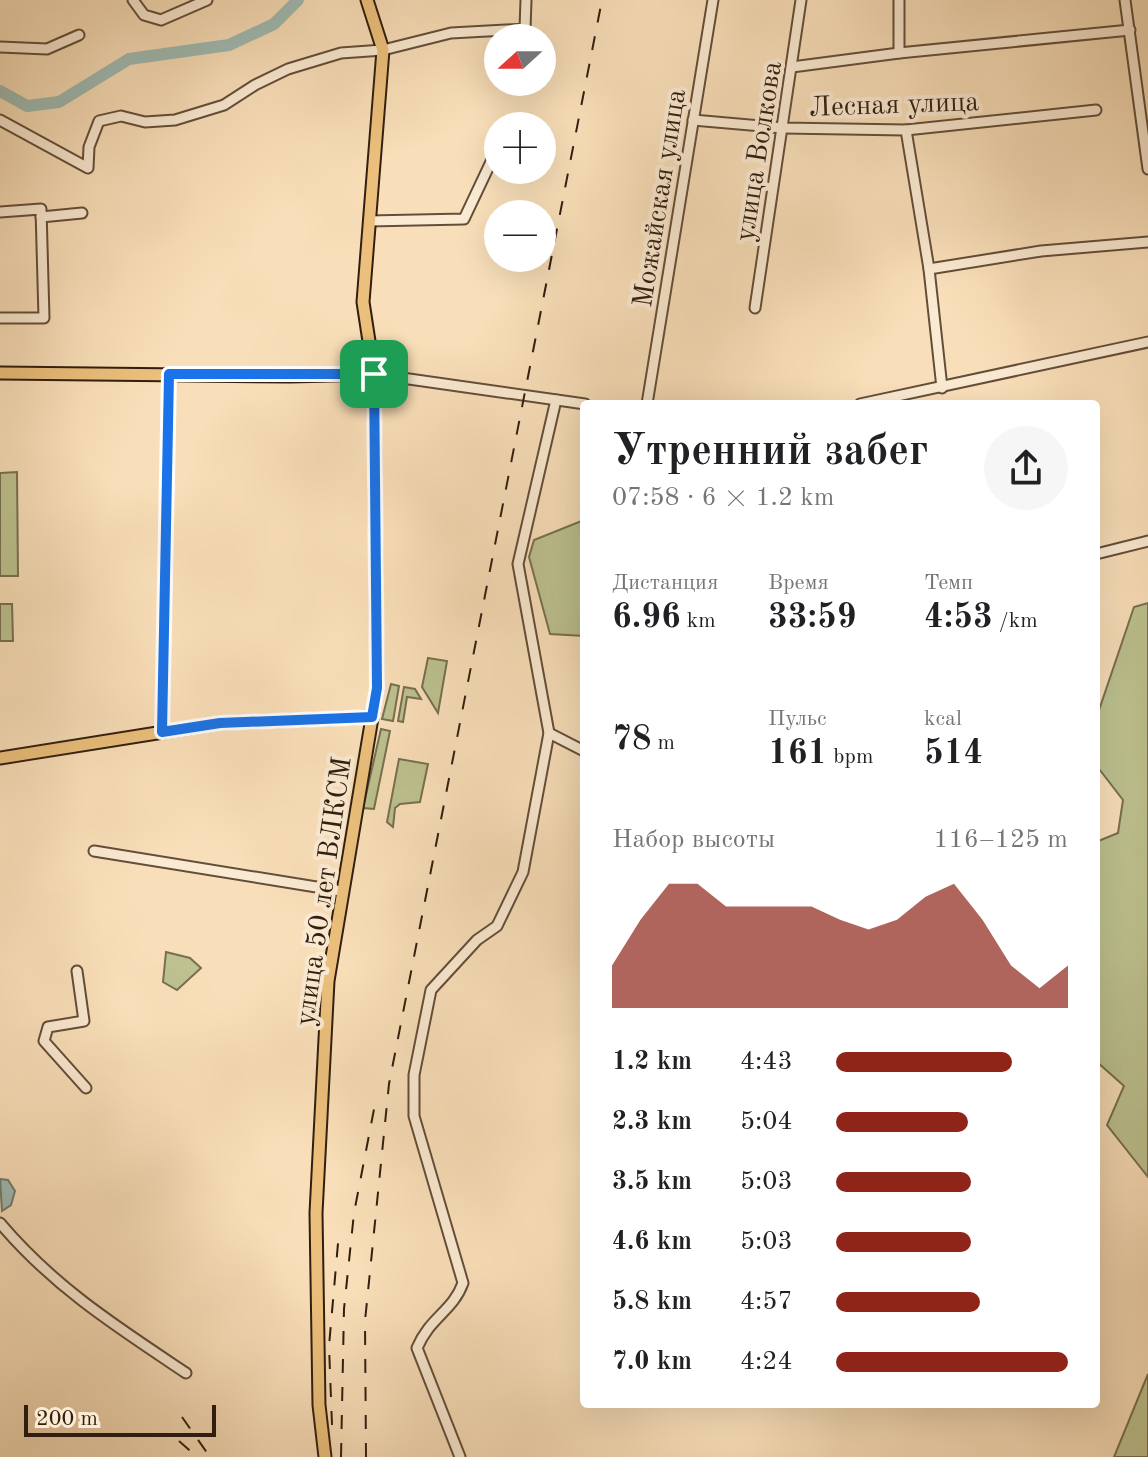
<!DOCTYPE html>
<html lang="ru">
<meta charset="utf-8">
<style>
body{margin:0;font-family:"Old Standard TT",serif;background:#f6f6f6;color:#202124;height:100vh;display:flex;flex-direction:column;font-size:30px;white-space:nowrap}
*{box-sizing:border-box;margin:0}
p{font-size:26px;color:#757577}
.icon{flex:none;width:44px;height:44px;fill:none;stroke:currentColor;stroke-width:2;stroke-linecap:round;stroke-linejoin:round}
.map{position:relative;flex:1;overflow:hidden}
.panel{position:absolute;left:580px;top:400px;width:520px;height:1008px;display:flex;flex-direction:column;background:#fff;border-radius:8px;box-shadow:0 8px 32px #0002}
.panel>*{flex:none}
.needle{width:52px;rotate:249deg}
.controls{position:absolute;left:484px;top:24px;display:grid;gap:16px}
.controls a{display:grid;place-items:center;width:72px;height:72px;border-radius:50%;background:#fff;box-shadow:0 8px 32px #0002;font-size:40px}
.scale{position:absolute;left:24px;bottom:20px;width:192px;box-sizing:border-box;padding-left:8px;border:4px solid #311e10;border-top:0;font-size:22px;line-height:28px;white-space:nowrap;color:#311e10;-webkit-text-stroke:6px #fbead2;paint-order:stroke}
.pin{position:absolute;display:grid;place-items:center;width:68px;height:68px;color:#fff;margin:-34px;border-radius:16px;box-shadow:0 4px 12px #0006}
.round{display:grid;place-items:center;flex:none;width:84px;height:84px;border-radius:42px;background:#f6f6f6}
.head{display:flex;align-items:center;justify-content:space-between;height:136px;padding:0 32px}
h1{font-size:44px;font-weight:700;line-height:60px}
.figures{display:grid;grid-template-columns:repeat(3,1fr);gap:12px;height:136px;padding:8px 32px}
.figures div{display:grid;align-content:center}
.figures b{font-size:34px;font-weight:700}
.figures small{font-size:22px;font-weight:400}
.figures p{font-size:22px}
.chart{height:224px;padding:16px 32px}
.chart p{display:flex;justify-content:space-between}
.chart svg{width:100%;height:144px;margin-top:8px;fill:#8f2418;opacity:.7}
ul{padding:0 32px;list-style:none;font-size:26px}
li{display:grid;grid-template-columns:128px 96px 1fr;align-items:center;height:60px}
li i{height:20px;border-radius:10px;background:#8f2418}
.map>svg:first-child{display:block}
.green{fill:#bdc290;stroke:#777050;stroke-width:2}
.water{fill:#9fbcb5;stroke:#737d73;stroke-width:2}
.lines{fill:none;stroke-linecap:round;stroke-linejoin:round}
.river{stroke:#9fbcb5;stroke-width:12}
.minor-casing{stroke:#634e3a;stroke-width:13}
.major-casing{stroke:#311e10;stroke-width:15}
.minor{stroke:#fbead2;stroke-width:9}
.major{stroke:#ecc07c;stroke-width:11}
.rail{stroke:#311e10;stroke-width:2;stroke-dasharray:14 14;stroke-linecap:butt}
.route-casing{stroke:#fff;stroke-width:16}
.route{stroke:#1a73e8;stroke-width:10}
.labels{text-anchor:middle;stroke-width:8;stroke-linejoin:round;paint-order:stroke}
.street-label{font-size:28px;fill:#311e10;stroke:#fbead2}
</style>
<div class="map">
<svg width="1148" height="1457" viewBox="0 0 1148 1457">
<rect width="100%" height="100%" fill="#f9dfb9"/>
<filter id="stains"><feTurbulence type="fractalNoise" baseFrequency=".0025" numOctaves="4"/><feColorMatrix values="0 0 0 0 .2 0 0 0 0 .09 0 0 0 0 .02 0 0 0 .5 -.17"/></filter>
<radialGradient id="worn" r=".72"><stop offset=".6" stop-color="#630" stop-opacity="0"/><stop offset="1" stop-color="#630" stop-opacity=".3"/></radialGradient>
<g class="green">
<polygon points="17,472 18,576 0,576 0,473"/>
<polygon points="584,520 584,636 550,634 529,557 534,540"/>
<polygon points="1148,603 1148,1177 1107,1125 1124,1086 1096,1061 1096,842 1118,833 1123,800 1096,765 1096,719 1134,607"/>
<polygon points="0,604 12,604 13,641 0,641"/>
<polygon points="428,658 447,661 438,713 422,687"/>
<polygon points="391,684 399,686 393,721 382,719"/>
<polygon points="404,687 415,689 421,699 407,697 403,722 398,721"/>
<polygon points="381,729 390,731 374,809 363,808"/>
<polygon points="399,759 428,764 420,802 400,804 395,808 393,827 387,822"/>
<polygon points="166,952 190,958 201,968 177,990 163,982"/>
<polygon points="1148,1374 1148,1457 1114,1457"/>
</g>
<polygon class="water" points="0,1179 8,1180 15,1191 11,1205 2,1211"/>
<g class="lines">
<polyline class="river" points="0,91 27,106 59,102 129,59 229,45 274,24 298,0"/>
<g class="minor-casing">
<g id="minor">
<polyline points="133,0 144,15 161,20 207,0"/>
<polyline points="1125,0 1148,169"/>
<polyline points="0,47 47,49 79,35"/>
<polyline points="899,53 899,0"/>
<polyline points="792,67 899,53 1130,30"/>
<polyline points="0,120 88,168 89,147 99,121 121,116 145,122 175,120 224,105 255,85 288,69 341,53 383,50 451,33 525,29 526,0"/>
<polyline points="693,120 783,128 906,130 1096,110"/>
<polyline points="508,126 509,123"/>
<polyline points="906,130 929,269 942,388"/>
<polyline points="0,212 41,209 44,318 0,318"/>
<polyline points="41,217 82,213"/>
<polyline points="369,221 464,219 498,147"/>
<polyline points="929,269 1041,251 1148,242"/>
<polyline points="755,308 801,0"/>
<polyline points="374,374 585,404"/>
<polyline points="647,404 713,0"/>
<polyline points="860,404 1148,342"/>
<polyline points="1096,554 1148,541"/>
<polyline points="162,732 169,374"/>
<polyline points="549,733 584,751"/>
<polyline points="94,851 341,891"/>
<polyline points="77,971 84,1021 48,1027 44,1041 86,1088"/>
<path d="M0,1223C54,1287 117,1327 186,1373"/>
<path d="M460,1457L417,1348C430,1317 453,1311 463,1283L414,1116V1075L431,990L477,940L497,926L523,872L549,733L518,564L556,400"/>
</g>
</g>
<g class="major-casing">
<g id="major">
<polyline points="0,373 290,376 374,374"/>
<polyline points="0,758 220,723 372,717"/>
<polyline points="325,1457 319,1405 316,1213 328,981 377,688 374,374 363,302 383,50 367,0"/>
</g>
</g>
<use href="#minor" class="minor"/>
<use href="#major" class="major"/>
<g class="rail">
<polyline points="182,1417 210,1457"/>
<polyline points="332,1425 329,1346 339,1232"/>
<polyline points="179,1441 197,1457"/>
<polyline points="341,1457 344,1309 354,1213 375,1104"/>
<polyline points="366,1457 365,1321 389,1084 602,0"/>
</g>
</g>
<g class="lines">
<g class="route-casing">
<polygon id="route" points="169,374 374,374 377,688 372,717 220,723 162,732"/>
</g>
<use href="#route" class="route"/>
</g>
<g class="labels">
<g class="street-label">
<text transform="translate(894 103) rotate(-2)" y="10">Лесная улица</text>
<text transform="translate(757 151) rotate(-81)" y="10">улица Волкова</text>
<text transform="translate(658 198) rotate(-81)" y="10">Можайская улица</text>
<text transform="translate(322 891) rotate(-82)" y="10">улица 50 лет ВЛКСМ</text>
</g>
</g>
<rect width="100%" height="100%" filter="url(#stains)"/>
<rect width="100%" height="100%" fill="url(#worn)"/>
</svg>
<div class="controls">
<a><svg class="needle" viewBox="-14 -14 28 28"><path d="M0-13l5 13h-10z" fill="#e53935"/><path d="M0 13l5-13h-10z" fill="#757577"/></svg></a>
<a>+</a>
<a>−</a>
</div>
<div class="scale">200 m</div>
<div class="pin" style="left:374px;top:374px;background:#1e9e55"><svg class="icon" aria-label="arrive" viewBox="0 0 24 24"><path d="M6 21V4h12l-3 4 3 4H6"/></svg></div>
<section class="panel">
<div class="head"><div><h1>Утренний забег</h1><p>07:58 · 6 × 1.2 km</p></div><a class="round"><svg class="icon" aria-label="share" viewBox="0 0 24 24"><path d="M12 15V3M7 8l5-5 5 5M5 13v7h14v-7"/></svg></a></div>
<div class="figures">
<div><p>Дистанция</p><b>6.96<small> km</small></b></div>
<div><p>Время</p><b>33:59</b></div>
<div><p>Темп</p><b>4:53<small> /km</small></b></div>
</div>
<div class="figures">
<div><b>78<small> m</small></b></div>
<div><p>Пульс</p><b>161<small> bpm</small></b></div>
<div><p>kcal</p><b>514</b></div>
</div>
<div class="chart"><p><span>Набор высоты</span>116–125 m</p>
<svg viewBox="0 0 160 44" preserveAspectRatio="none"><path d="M0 44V31L10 17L20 6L30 6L40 13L50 13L60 13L70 13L80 17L90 20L100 17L110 10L120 6L130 17L140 31L150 38L160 31V44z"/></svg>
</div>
<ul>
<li><b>1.2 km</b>4:43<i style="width:76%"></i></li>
<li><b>2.3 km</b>5:04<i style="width:57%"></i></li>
<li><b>3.5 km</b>5:03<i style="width:58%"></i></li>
<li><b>4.6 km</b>5:03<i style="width:58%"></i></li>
<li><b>5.8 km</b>4:57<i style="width:62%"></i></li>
<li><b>7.0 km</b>4:24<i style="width:100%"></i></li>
</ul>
</section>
</div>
